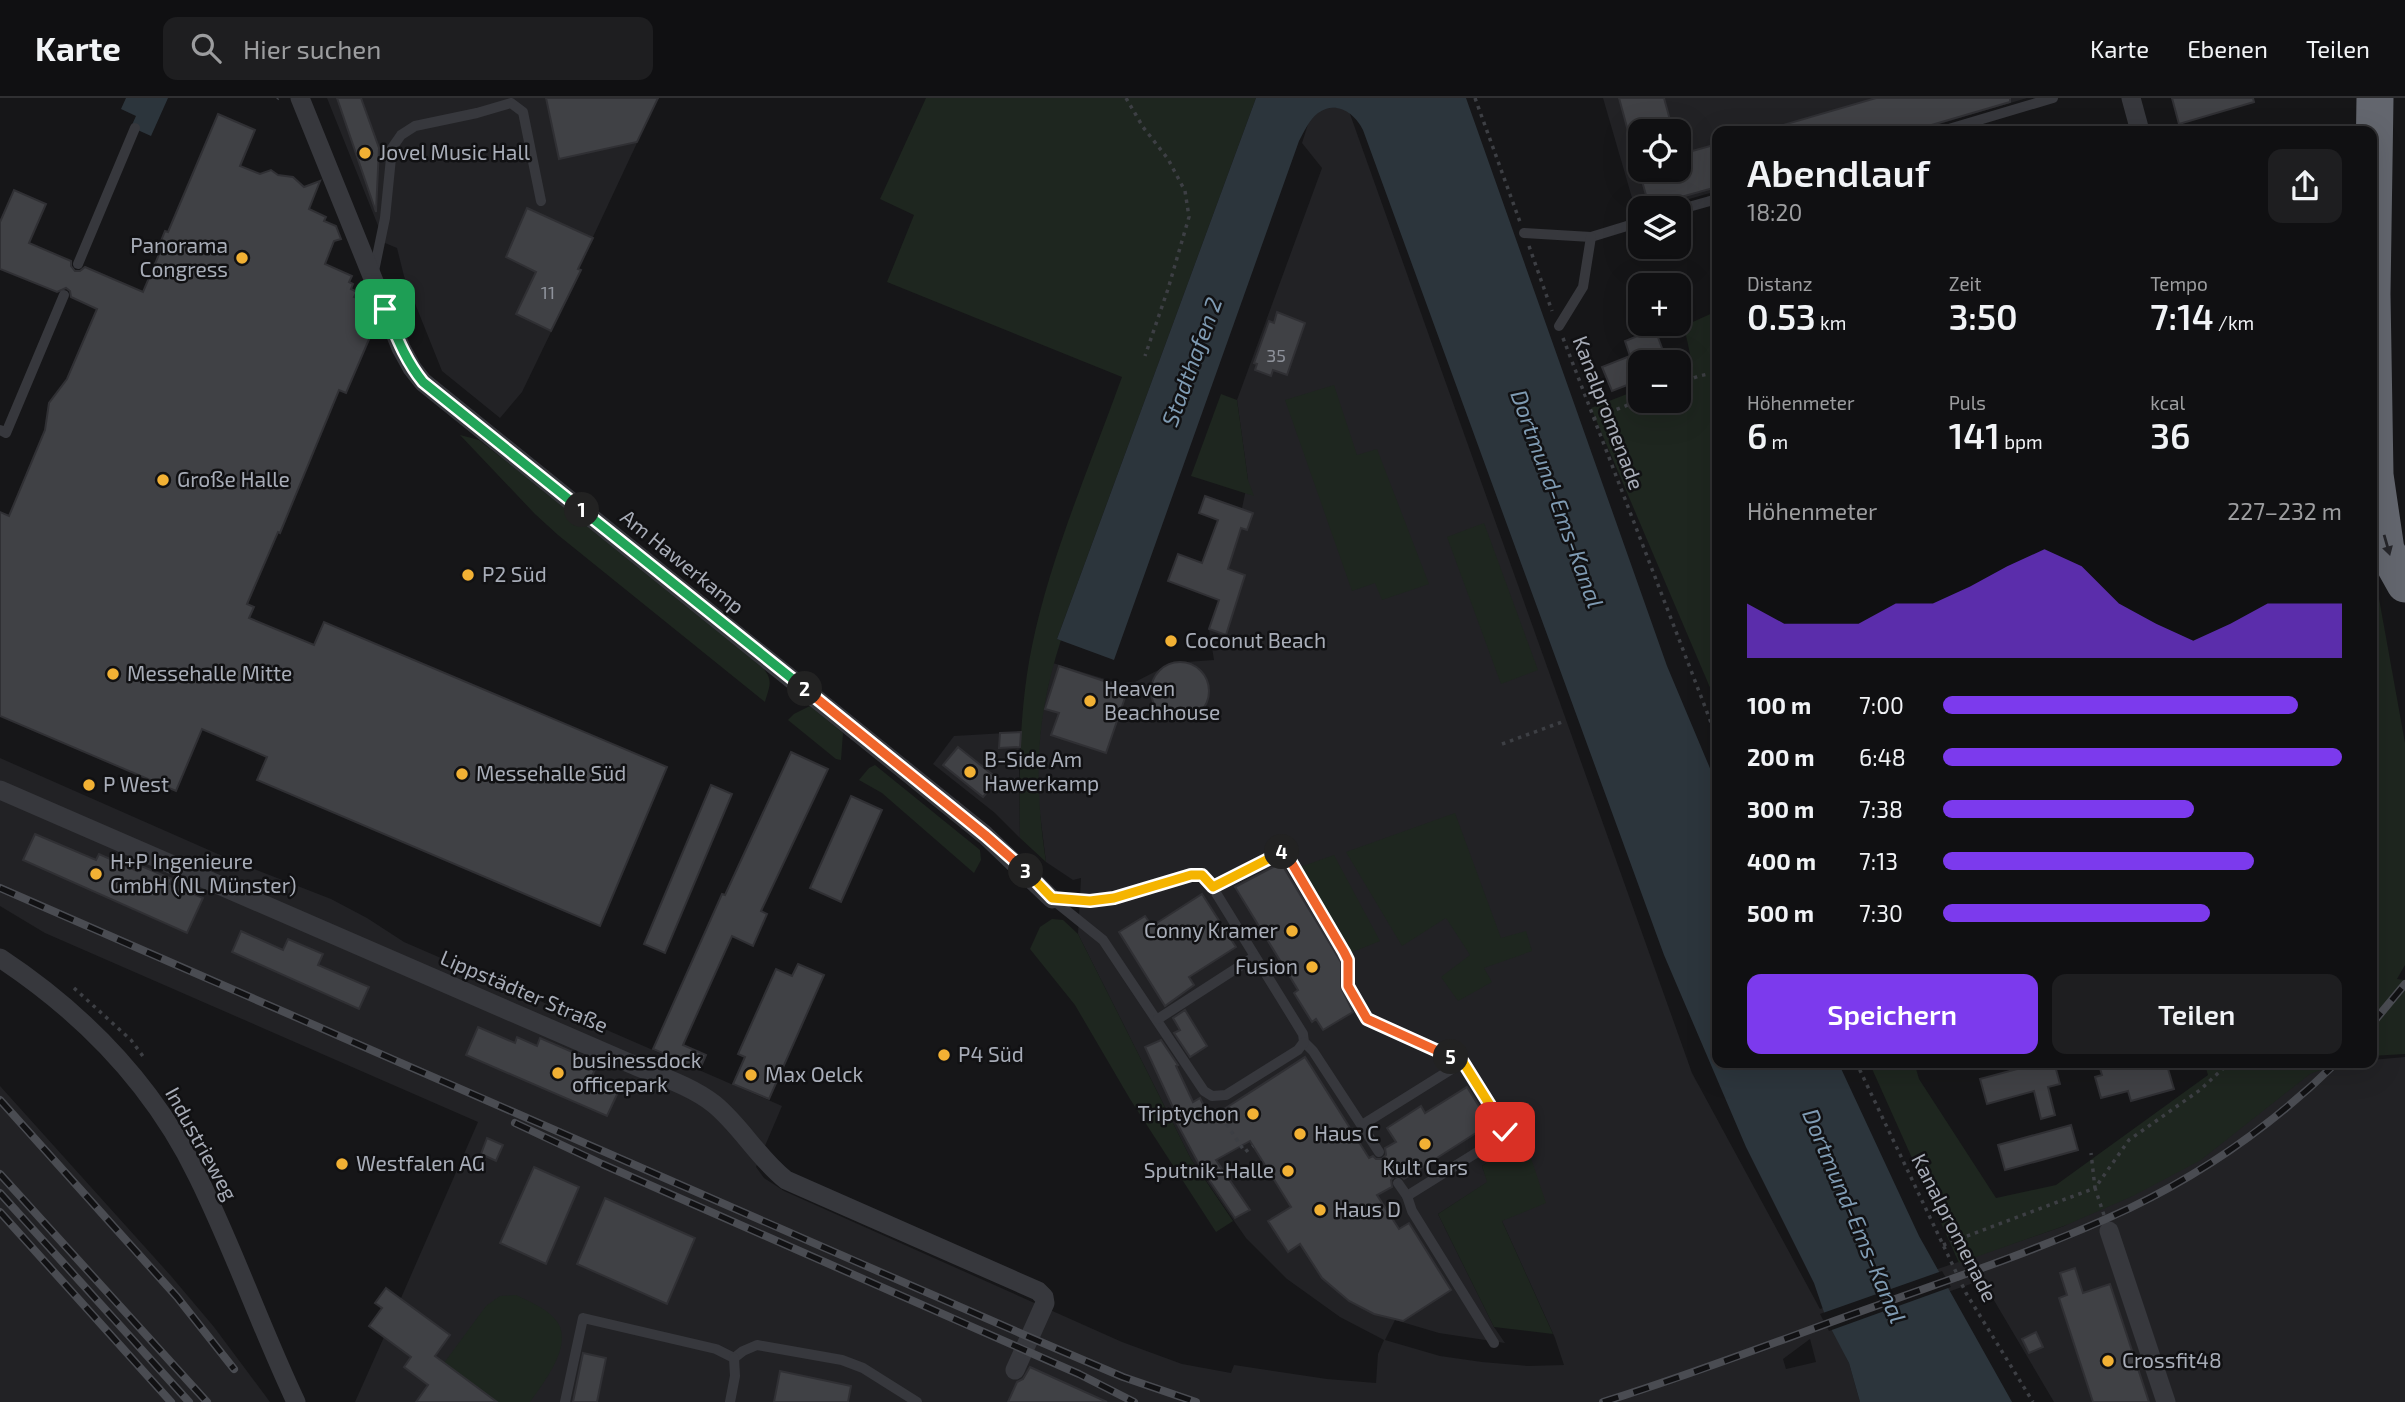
<!DOCTYPE html>
<html lang="de">
<meta charset="utf-8">
<style>
body{margin:0;font-family:"Exo 2",sans-serif;background:#1e1e20;color:#f1f3f6;height:100vh;display:flex;flex-direction:column;font-size:26px;white-space:nowrap}
*{box-sizing:border-box;margin:0}
p{font-size:23px;color:#9c9d9f}
.icon{flex:none;width:38px;height:38px;fill:none;stroke:currentColor;stroke-width:2;stroke-linecap:round;stroke-linejoin:round}
.map{position:relative;flex:1;overflow:hidden}
.side{position:absolute;left:1712px;top:28px;width:665px;height:942px;display:flex;flex-direction:column;background:#101012;border-radius:14px;box-shadow:0 7px 28px #0002,0 0 0 2px #303032}
.side>*{flex:none}
.controls{position:absolute;left:1628px;top:21px;display:grid;gap:14px}
.controls a{display:grid;place-items:center;width:63px;height:63px;border-radius:14px;background:#101012;box-shadow:0 7px 28px #0002,0 0 0 2px #303032;font-size:35px}
.pin{position:absolute;display:grid;place-items:center;width:60px;height:60px;color:#fff;margin:-30px;border-radius:14px;box-shadow:0 4px 10px #0006}
.km{position:absolute;width:35px;height:35px;margin:-18px;border-radius:50%;background:#222;color:#fff;font-size:19px;line-height:35px;text-align:center}
.round{display:grid;place-items:center;flex:none;width:74px;height:74px;border-radius:14px;background:#1e1e20}
.summary{display:flex;align-items:center;justify-content:space-between;height:119px;padding:0 35px}
h1{font-size:38px;font-weight:600;line-height:52px}
.figures{display:grid;grid-template-columns:repeat(3,1fr);gap:10px;height:119px;padding:7px 35px}
.figures div{display:grid;align-content:center}
.figures b{font-size:35px;font-weight:600}
.figures small{font-size:19px;font-weight:400}
.figures p{font-size:19px}
.chart{height:196px;padding:14px 35px}
.chart p{display:flex;justify-content:space-between}
.chart svg{width:100%;height:126px;margin-top:7px;fill:#7c3aed;opacity:.7}
.cta{display:flex;gap:14px;margin-top:auto;padding:14px 35px}
.cta a{flex:1;height:80px;border-radius:14px;background:#7c3aed;color:#fff;font-size:28px;font-weight:600;line-height:80px;text-align:center}
.cta a+a{background:#1e1e20;color:#f1f3f6}
ul{padding:0 35px;list-style:none;font-size:23px}
li{display:grid;grid-template-columns:112px 84px 1fr;align-items:center;height:52px}
li i{height:18px;border-radius:9px;background:#7c3aed}
header{display:flex;align-items:center;gap:42px;box-sizing:border-box;height:98px;padding:0 35px;background:#101012;border-bottom:2px solid #303032}
header strong{font-size:33px}
nav{display:flex;gap:38px;margin-inline-start:auto;font-size:24px}
.search{width:490px;height:63px;background:#1e1e20;display:flex;align-items:center;gap:18px;box-sizing:border-box;padding:0 24px;border-radius:14px;color:#9c9d9f;font-size:26px}
.map>svg:first-child{display:block}
.built{fill:#222225;fill-rule:evenodd}
.green{fill:#1e261f}
.water{fill:#2c353c}
.pier{fill:#161618}
.building{fill:#404145;stroke:#303034;stroke-width:2}
.lines{fill:none;stroke-linecap:round;stroke-linejoin:round}
.path{stroke:#3d3f44;stroke-width:3.5;stroke-dasharray:3.5 5;stroke-linecap:butt}
.lane{stroke:#37383d;stroke-width:10}
.street{stroke:#37383d;stroke-width:19}
.highway{stroke:#63666e;stroke-width:37}
.rail-casing{stroke:#4a4c52;stroke-width:8}
.rail{stroke:#111113;stroke-width:5;stroke-dasharray:16;stroke-linecap:butt}
.oneway{fill:#26262a}
.split-1-casing{stroke:#fff;stroke-width:14}
.split-2-casing{stroke:#fff;stroke-width:14}
.split-3-casing{stroke:#fff;stroke-width:14}
.split-4-casing{stroke:#fff;stroke-width:14}
.split-5-casing{stroke:#fff;stroke-width:14}
.split-6-casing{stroke:#fff;stroke-width:14}
.split-1{stroke:#22a559;stroke-width:9}
.split-2{stroke:#22a559;stroke-width:9}
.split-3{stroke:#f0652b;stroke-width:9}
.split-4{stroke:#f5b400;stroke-width:9}
.split-5{stroke:#f0652b;stroke-width:9}
.split-6{stroke:#f5b400;stroke-width:9}
.poi-dot{fill:#f2b134;stroke:#111113;stroke-width:2.5}
.labels{text-anchor:middle;stroke-width:5;stroke-linejoin:round;paint-order:stroke}
.number-label{font-size:18px;fill:#8e929b}
.poi-label{font-size:21px;fill:#a8adb8;stroke:#111113;text-anchor:start}
.street-label{font-size:21px;fill:#a8adb8;stroke:#111113}
.water-label{font-size:23px;font-style:italic;fill:#7f9bb3;stroke:#111113}
</style>
<header>
<strong>Karte</strong>
<div class="search"><svg class="icon" aria-label="search" viewBox="0 0 24 24"><circle cx="10" cy="10" r="6"/><path d="M15 15l6 6"/></svg>Hier suchen</div>
<nav><a>Karte</a><a>Ebenen</a><a>Teilen</a></nav>
</header>
<div class="map">
<svg width="2405" height="1304" viewBox="0 0 2405 1304">
<rect width="100%" height="100%" fill="#161618"/>
<g class="built">
<polygon points="327,0 658,0 578,171 581,172 522,294 500,320 442,273 404,178 397,150 385,145"/>
<path d="M1603,0H2027L1916,33H1717V93L1658,110H1640V116L1637,117ZM1640,33H1678V72H1640Z"/>
<path d="M1344,9L1350,16L1692,975L1820,1211L2064,1128L2321,964H2371V962L2405,959V1304H2054L1982,1182L1834,1234L1849,1265L1860,1304H355L384,1239L369,1228L382,1210L401,1200L478,1024L45,835L0,808V660L236,764L331,801L367,820L404,844L782,1008L756,1069L764,1080L784,1093L1122,1244L1182,1266L1231,1275L1234,1267L1327,1281L1376,1285L1378,1256L1384,1242L1340,1219L1287,1181L1246,1140L1191,1061L1078,836L1081,780L1073,782L1046,764L1037,692V668L1042,616L1053,565L1118,585L1135,584L1172,565L1214,562L1209,531L1229,471L1248,382L1237,302L1322,70L1302,45L1310,20L1316,11ZM1524,1039L1502,1123L1555,1240L1564,1267L1528,1268L1482,1264L1440,1258L1385,1242L1395,1222L1439,1235L1505,1245L1494,1229L1438,1116L1488,1084L1482,1068ZM1810,1241L1816,1264L1786,1271L1783,1261Z"/>
<polygon points="1021,634 1019,665 1020,740 995,715 933,666 954,638"/>
<polygon points="0,988 171,1178 214,1229 270,1304 0,1304"/>
</g>
<g class="green">
<path d="M926,0H1256L1057,541L1061,542C1035,623 1034,682 1046,764L1020,740C1019,676 1019,611 1032,548C1051,456 1090,368 1122,279L887,184L914,117L880,101Z"/>
<polygon points="1717,213 1717,606 1591,310 1640,291 1640,303 1678,303 1678,276 1693,270 1684,228"/>
<polygon points="1334,287 1357,357 1377,351 1429,486 1382,502 1375,485 1352,493 1285,302"/>
<polygon points="1221,296 1237,302 1248,382 1254,398 1191,378"/>
<path d="M460,337L479,342L521,375L763,570C774,583 769,589 765,604L558,437L535,416Z"/>
<polygon points="1484,425 1538,572 1501,586 1447,439"/>
<polygon points="2371,456 2405,645 2405,867 2397,881 2405,882 2405,956 2371,958"/>
<polygon points="810,608 843,635 841,662 836,661 788,622 794,616"/>
<polygon points="875,667 980,752 981,762 974,775 882,695 859,682 869,670"/>
<polygon points="1455,715 1501,840 1526,833 1532,853 1484,870 1492,884 1458,903 1441,879 1470,857 1446,820 1402,848 1346,754"/>
<polygon points="1334,757 1380,843 1350,855 1300,769"/>
<polygon points="1052,821 1063,822 1078,836 1191,1061 1233,1123 1216,1134 1130,1001 1075,907 1030,851 1040,829"/>
<polygon points="1869,964 1914,964 1919,981 1996,1100 2056,1087 2208,977 2204,964 2343,964 2310,976 2201,1062 2133,1098 2064,1128 1959,1165"/>
<polygon points="1524,1039 1546,1105 1502,1123 1553,1236 1494,1229 1438,1116 1487,1084 1482,1068"/>
<path d="M516,1197C528,1203 544,1209 554,1220C577,1243 544,1284 530,1304H497L444,1265L486,1208L500,1198Z"/>
</g>
<g class="water">
<polygon points="126,0 168,0 151,38 131,29 136,18 121,11"/>
<path d="M1256,0H1466L1667,568L1717,687V964H1838L1919,1138L2012,1304H1860L1849,1265L1827,1223L1814,1185L1746,1049L1664,857L1363,32C1355,15 1336,2 1318,15C1309,22 1304,34 1299,43L1114,562L1057,541Z"/>
</g>
<polygon class="pier" points="1942,1173 1951,1189 1829,1233 1820,1216"/>
<g class="building">
<polygon points="337,0 361,0 379,50 376,114"/>
<polygon points="546,0 658,0 637,44 559,61"/>
<polygon points="1619,0 1664,0 1673,33 1628,33"/>
<polygon points="1876,0 2010,0 2010,4 1911,33 1776,33 1776,29"/>
<polygon points="2172,0 2253,0 2254,4 2179,26"/>
<polygon points="218,16 255,32 240,68 260,76 271,72 278,77 293,79 304,89 320,83 309,111 326,119 324,123 336,128 341,141 334,143 325,166 352,178 349,184 353,186 351,191 357,194 354,199 360,201 358,206 363,208 359,219 376,225 346,295 339,292 280,435 278,434 247,506 254,509 249,520 314,547 324,524 667,669 600,828 257,682 267,659 202,631 176,693 0,618 0,414 9,418 45,332 49,305 67,281 97,211 71,199 70,193 66,190 57,194 0,171 0,124 14,92 46,106 29,145 71,163 71,168 75,173 80,173 85,169 143,194 160,154 157,153 165,133 168,134"/>
<polygon points="1717,46 1717,89 1649,108 1639,72 1678,72 1678,57"/>
<polygon points="527,110 593,140 578,171 581,172 551,233 516,216 536,174 506,159"/>
<polygon points="1277,214 1305,225 1287,277 1273,272 1271,278 1255,272 1257,266 1254,265 1269,223 1274,225"/>
<polygon points="1655,231 1667,264 1640,264 1640,282 1612,293 1602,269 1630,258 1625,243"/>
<polygon points="1205,398 1253,415 1247,432 1241,430 1228,471 1245,477 1226,537 1209,531 1219,502 1168,483 1178,456 1202,465 1218,422 1199,415"/>
<circle cx="1180" cy="593" r="29"/>
<polygon points="1059,568 1128,591 1106,655 1051,637 1059,615 1045,611"/>
<polygon points="1021,634 1020,649 999,650 1000,635"/>
<polygon points="958,649 998,681 983,699 943,667"/>
<polygon points="791,654 828,671 761,813 767,816 753,848 732,838 683,947 706,957 700,971 653,951 722,796 725,797"/>
<polygon points="711,687 732,696 665,855 644,846"/>
<polygon points="851,698 882,712 841,804 810,790"/>
<polygon points="35,736 96,762 99,756 137,773 139,767 172,781 170,786 203,800 187,835 23,762"/>
<polygon points="1281,765 1341,864 1341,889 1353,914 1323,932 1316,921 1312,924 1294,895 1298,892 1235,789"/>
<polygon points="1202,796 1236,849 1189,879 1194,887 1165,908 1119,834 1145,818 1152,828"/>
<polygon points="241,833 283,852 288,841 323,856 318,867 369,889 359,911 232,854"/>
<polygon points="798,866 824,877 769,1001 733,986 745,959 738,956 776,871 792,878"/>
<polygon points="1185,912 1207,948 1190,959 1174,935 1180,932 1173,920"/>
<polygon points="478,929 515,945 517,939 537,948 540,940 598,965 592,978 620,990 607,1018 466,957"/>
<polygon points="1161,942 1178,967 1176,968 1193,1004 1200,1000 1210,1020 1305,959 1369,1060 1373,1058 1376,1061 1382,1061 1386,1057 1385,1050 1396,1044 1387,1030 1421,1008 1425,1015 1467,989 1490,1026 1404,1081 1401,1078 1394,1079 1391,1082 1392,1089 1377,1097 1399,1131 1409,1125 1451,1192 1403,1223 1374,1216 1349,1203 1322,1180 1300,1146 1288,1154 1268,1123 1291,1109 1250,1043 1216,1062 1250,1112 1235,1120 1201,1070 1172,1016 1175,1014 1145,949"/>
<polygon points="2043,964 2054,964 2060,986 2048,989 2055,1017 2041,1021 2034,993 1987,1006 1980,981"/>
<polygon points="2098,964 2166,964 2174,991 2131,1003 2128,993 2101,1000 2095,979 2102,977"/>
<polygon points="2071,1027 2078,1052 2005,1072 1998,1047"/>
<polygon points="487,1040 503,1047 496,1063 481,1056"/>
<polygon points="534,1069 579,1089 546,1166 500,1145"/>
<polygon points="605,1100 695,1140 667,1206 577,1166"/>
<polygon points="2075,1170 2083,1195 2110,1186 2149,1304 2093,1304 2059,1200 2067,1197 2060,1175"/>
<polygon points="386,1190 450,1237 435,1258 497,1304 416,1304 428,1287 404,1269 411,1259 369,1228 382,1210 375,1205"/>
<polygon points="2036,1234 2043,1249 2029,1255 2022,1241"/>
<polygon points="583,1255 606,1260 597,1304 573,1304"/>
<polygon points="1030,1269 1107,1304 1008,1304 1017,1284 1023,1281"/>
<polygon points="780,1273 851,1288 848,1304 774,1304"/>
</g>
<g class="lines">
<g class="path">
<polyline points="1126,0 1143,29 1168,61 1185,93 1189,119 1168,191 1145,258"/>
<polyline points="1475,0 1520,124"/>
<polyline points="277,1 278,0"/>
<polyline points="1529,148 1552,213"/>
<polyline points="1563,240 1717,640"/>
<polyline points="1678,286 1699,278 1717,274"/>
<polyline points="1593,321 1640,302"/>
<polyline points="1502,646 1562,624"/>
<polyline points="74,890 131,942 145,961"/>
<polyline points="1856,964 1966,1195 2033,1304"/>
<polyline points="1217,1012 1245,1054 1253,1048"/>
<polyline points="2104,1117 2095,1090 2129,1042 2200,992 2230,964"/>
<polyline points="1943,1147 2095,1090 2091,1055"/>
</g>
<g class="lane">
<polyline points="1942,33 2053,0"/>
<polyline points="1678,112 1717,101"/>
<polyline points="1524,135 1591,139 1640,124"/>
<polyline points="78,166 135,30"/>
<polyline points="374,173 385,120 392,50 401,37 415,28 477,15 511,5 523,14 541,103"/>
<polyline points="1559,228 1583,189 1591,139"/>
<polyline points="0,332 6,335 64,197"/>
<polyline points="1213,789 1284,753 1344,854 1348,862 1348,888 1367,921 1463,964 1503,1028 1505,1034 1500,1040 1407,1098"/>
<polyline points="1052,801 1090,803 1114,800 1191,777 1202,777 1208,782 1303,936 1304,944 1313,953 1379,1054"/>
<polyline points="1052,801 1103,842 1204,993 1212,998 1226,997 1298,952 1304,944"/>
<polyline points="1158,921 1254,859"/>
<polyline points="1362,1027 1463,964"/>
<polyline points="1398,1085 1407,1098 1412,1113 1494,1245"/>
<polyline points="734,1260 743,1253 757,1247 842,1262 863,1270 917,1304"/>
<polyline points="565,1304 583,1220 716,1251 734,1260"/>
<polyline points="730,1304 735,1278 734,1260"/>
</g>
<g class="street">
<polyline points="300,0 401,250 412,270 423,284 985,737 1052,801"/>
<polyline points="2131,0 2140,33"/>
<path d="M0,692L629,965C656,977 690,987 714,1006C741,1028 758,1060 786,1082L1038,1193L1044,1199L1045,1205L1015,1272"/>
<path d="M0,860C83,915 154,988 198,1079C234,1152 261,1230 296,1304"/>
<polyline points="2109,1133 2166,1304"/>
</g>
<polyline class="highway" points="2375,0 2372,196 2375,377 2386,452 2405,486"/>
<g class="rail-casing">
<g id="rail">
<polyline points="0,790 1029,1239 1123,1279 1196,1304"/>
<polyline points="2371,927 2405,886"/>
<polyline points="0,1002 177,1199 234,1271"/>
<polyline points="515,1025 602,1066 1079,1276 1134,1304"/>
<polyline points="0,1076 207,1304"/>
<polyline points="0,1095 189,1304"/>
<polyline points="0,1114 171,1304"/>
<path d="M1603,1304C1694,1276 1783,1241 1873,1209C1959,1178 2047,1149 2130,1110C2205,1074 2277,1023 2337,964"/>
</g>
</g>
<use href="#rail" class="rail"/>
</g>
<defs><path id="oneway-solid" d="M-6-.8H1V-3.2L6.5 0L1 3.2V.8H-6Z" transform="scale(1.75)"/></defs>
<use class="oneway" href="#oneway-solid" transform="translate(2387 447) rotate(74)"/>
<g class="lines">
<g class="split-1-casing">
<path id="split-1" d="M385,211C396,237 405,262 423,284L582,412"/>
</g>
<g class="split-2-casing">
<polyline id="split-2" points="582,412 805,591"/>
</g>
<g class="split-3-casing">
<polyline id="split-3" points="805,591 985,737 1026,773"/>
</g>
<g class="split-4-casing">
<polyline id="split-4" points="1026,773 1052,800 1090,803 1114,800 1191,777 1202,777 1213,789 1282,754"/>
</g>
<g class="split-5-casing">
<polyline id="split-5" points="1282,754 1284,752 1344,854 1348,862 1348,888 1367,921 1451,959"/>
</g>
<g class="split-6-casing">
<polyline id="split-6" points="1451,959 1463,964 1503,1028 1505,1034"/>
</g>
<use href="#split-1" class="split-1"/>
<use href="#split-2" class="split-2"/>
<use href="#split-3" class="split-3"/>
<use href="#split-4" class="split-4"/>
<use href="#split-5" class="split-5"/>
<use href="#split-6" class="split-6"/>
</g>
<g class="poi-dot">
<circle cx="365" cy="55" r="7"/>
<circle cx="242" cy="160" r="7"/>
<circle cx="163" cy="382" r="7"/>
<circle cx="468" cy="477" r="7"/>
<circle cx="1171" cy="543" r="7"/>
<circle cx="113" cy="576" r="7"/>
<circle cx="1090" cy="603" r="7"/>
<circle cx="970" cy="674" r="7"/>
<circle cx="462" cy="676" r="7"/>
<circle cx="89" cy="687" r="7"/>
<circle cx="96" cy="776" r="7"/>
<circle cx="1292" cy="833" r="7"/>
<circle cx="1312" cy="869" r="7"/>
<circle cx="944" cy="957" r="7"/>
<circle cx="558" cy="975" r="7"/>
<circle cx="751" cy="977" r="7"/>
<circle cx="1253" cy="1016" r="7"/>
<circle cx="1300" cy="1036" r="7"/>
<circle cx="1425" cy="1046" r="7"/>
<circle cx="342" cy="1066" r="7"/>
<circle cx="1288" cy="1073" r="7"/>
<circle cx="1320" cy="1112" r="7"/>
<circle cx="2108" cy="1263" r="7"/>
</g>
<g class="labels">
<g class="number-label">
<text x="548" y="201">11</text>
<text x="1276" y="264">35</text>
</g>
<g class="poi-label">
<text x="379" y="62">Jovel Music Hall</text>
<text x="228" y="155" text-anchor="end">Panorama<tspan x="228" dy="24">Congress</tspan></text>
<text x="177" y="389">Große Halle</text>
<text x="482" y="484">P2 Süd</text>
<text x="1185" y="550">Coconut Beach</text>
<text x="127" y="583">Messehalle Mitte</text>
<text x="1104" y="598">Heaven<tspan x="1104" dy="24">Beachhouse</tspan></text>
<text x="984" y="669">B-Side Am<tspan x="984" dy="24">Hawerkamp</tspan></text>
<text x="476" y="683">Messehalle Süd</text>
<text x="103" y="694">P West</text>
<text x="110" y="771">H+P Ingenieure<tspan x="110" dy="24">GmbH (NL Münster)</tspan></text>
<text x="1278" y="840" text-anchor="end">Conny Kramer</text>
<text x="1298" y="876" text-anchor="end">Fusion</text>
<text x="958" y="964">P4 Süd</text>
<text x="572" y="970">businessdock<tspan x="572" dy="24">officepark</tspan></text>
<text x="765" y="984">Max Oelck</text>
<text x="1239" y="1023" text-anchor="end">Triptychon</text>
<text x="1314" y="1043">Haus C</text>
<text x="356" y="1073">Westfalen AG</text>
<text x="1425" y="1077" text-anchor="middle">Kult Cars</text>
<text x="1274" y="1080" text-anchor="end">Sputnik-Halle</text>
<text x="1334" y="1119">Haus D</text>
<text x="2122" y="1270">Crossfit48</text>
</g>
<g class="street-label">
<text transform="translate(1608 315) rotate(69)" y="7">Kanalpromenade</text>
<text transform="translate(682 464) rotate(39)" y="7">Am Hawerkamp</text>
<text transform="translate(524 894) rotate(23)" y="7">Lippstädter Straße</text>
<text transform="translate(201 1046) rotate(61)" y="7">Industrieweg</text>
<text transform="translate(1954 1130) rotate(63)" y="7">Kanalpromenade</text>
</g>
<g class="water-label">
<text transform="translate(1192 264) rotate(-70)" y="8">Stadthafen 2</text>
<text transform="translate(1557 401) rotate(70)" y="8">Dortmund-Ems-Kanal</text>
<text transform="translate(1854 1118) rotate(67)" y="8">Dortmund-Ems-Kanal</text>
</g>
</g>
</svg>
<div class="controls">
<a><svg class="icon" aria-label="locate" viewBox="0 0 24 24"><circle cx="12" cy="12" r="6"/><path d="M12 2v4M12 18v4M2 12h4M18 12h4"/></svg></a>
<a><svg class="icon" aria-label="layers" viewBox="0 0 24 24"><path d="M12 4l9 5-9 5-9-5zM3 14l9 5 9-5"/></svg></a>
<a>+</a>
<a>−</a>
</div>
<div class="pin" style="left:385px;top:211px;background:#1e9e55"><svg class="icon" aria-label="arrive" viewBox="0 0 24 24"><path d="M6 21V4h12l-3 4 3 4H6"/></svg></div>
<div class="pin" style="left:1505px;top:1034px;background:#d93025"><svg class="icon" aria-label="check" viewBox="0 0 24 24"><path d="M5 12l5 5 9-10"/></svg></div>
<b class="km" style="left:582px;top:412px">1</b>
<b class="km" style="left:805px;top:591px">2</b>
<b class="km" style="left:1026px;top:773px">3</b>
<b class="km" style="left:1282px;top:754px">4</b>
<b class="km" style="left:1451px;top:959px">5</b>
<section class="side">
<div class="summary"><div><h1>Abendlauf</h1><p>18:20</p></div><a class="round"><svg class="icon" aria-label="share" viewBox="0 0 24 24"><path d="M12 15V3M7 8l5-5 5 5M5 13v7h14v-7"/></svg></a></div>
<div class="figures">
<div><p>Distanz</p><b>0.53<small> km</small></b></div>
<div><p>Zeit</p><b>3:50</b></div>
<div><p>Tempo</p><b>7:14<small> /km</small></b></div>
</div>
<div class="figures">
<div><p>Höhenmeter</p><b>6<small> m</small></b></div>
<div><p>Puls</p><b>141<small> bpm</small></b></div>
<div><p>kcal</p><b>36</b></div>
</div>
<div class="chart"><p><span>Höhenmeter</span>227–232 m</p>
<svg viewBox="0 0 160 44" preserveAspectRatio="none"><path d="M0 44V25L10 32L20 32L30 32L40 25L50 25L60 19L70 12L80 6L90 12L100 25L110 32L120 38L130 32L140 25L150 25L160 25V44z"/></svg>
</div>
<ul>
<li><b>100 m</b>7:00<i style="width:89%"></i></li>
<li><b>200 m</b>6:48<i style="width:100%"></i></li>
<li><b>300 m</b>7:38<i style="width:63%"></i></li>
<li><b>400 m</b>7:13<i style="width:78%"></i></li>
<li><b>500 m</b>7:30<i style="width:67%"></i></li>
</ul>
<div class="cta"><a>Speichern</a><a>Teilen</a></div>
</section>
</div>
